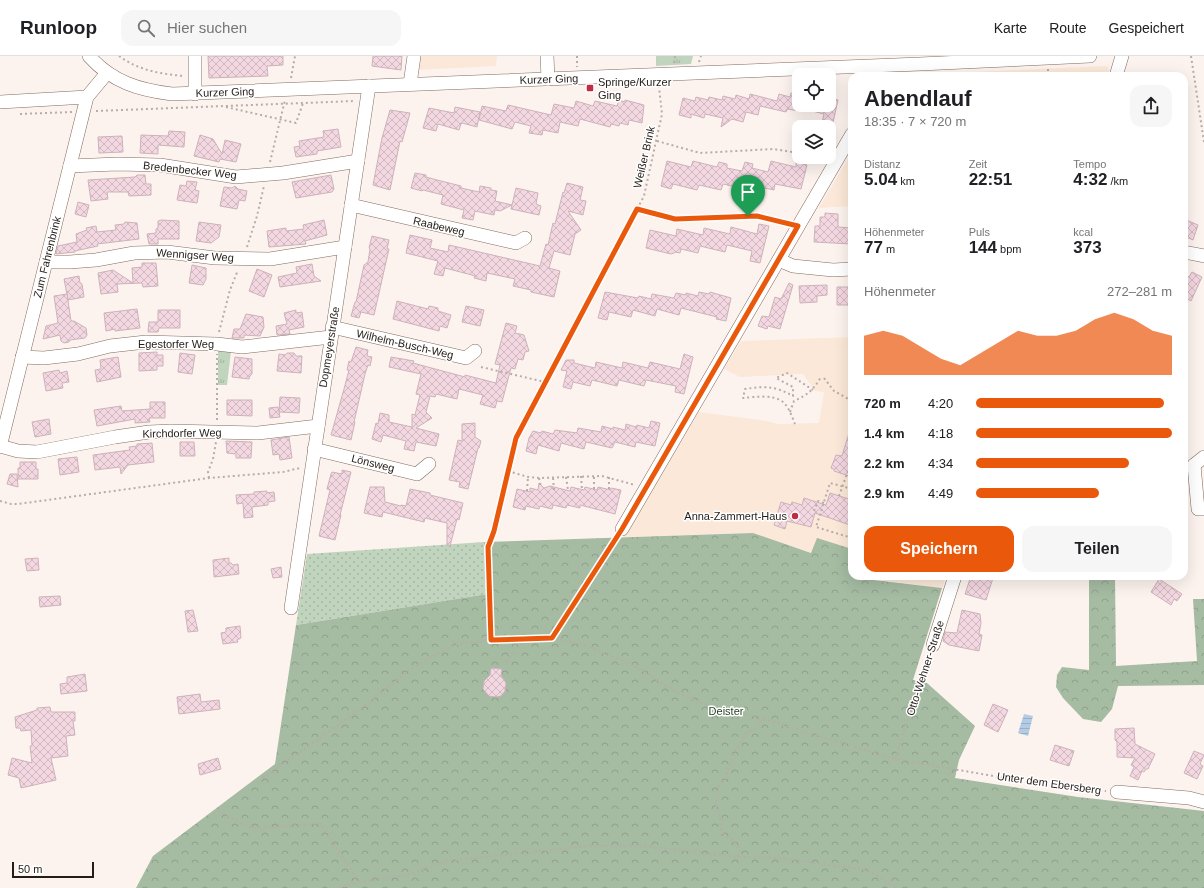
<!DOCTYPE html>
<html lang="de">
<meta charset="utf-8">
<style>
body{margin:0;font-family:Arial,sans-serif;background:#f6f6f6;color:#202124;height:100vh;display:flex;flex-direction:column;font-size:15px;white-space:nowrap}
*{box-sizing:border-box;margin:0}
p{font-size:13px;color:#757577}
.icon{flex:none;width:22px;height:22px;fill:none;stroke:currentColor;stroke-width:2;stroke-linecap:round;stroke-linejoin:round}
.map{position:relative;flex:1;overflow:hidden}
.side{position:absolute;left:848px;top:16px;width:340px;height:508px;display:flex;flex-direction:column;background:#fff;border-radius:12px;box-shadow:0 4px 16px #0002}
.side>*{flex:none}
.tools{position:absolute;left:792px;top:12px;display:grid;gap:8px}
.tools a{display:grid;place-items:center;width:44px;height:44px;border-radius:8px;background:#fff;box-shadow:0 4px 16px #0002;font-size:20px}
.scale{position:absolute;left:12px;bottom:10px;width:82px;box-sizing:border-box;padding-left:4px;border:2px solid #241c17;border-top:0;font-size:11px;line-height:14px;white-space:nowrap;color:#241c17;-webkit-text-stroke:3px #fff;paint-order:stroke}
.pin{position:absolute;display:grid;place-items:center;width:34px;height:34px;color:#fff;margin:-41px -17px;border-radius:50% 50% 50% 0;rotate:-45deg;box-shadow:0 0 4px #0007}
.pin .icon{rotate:45deg}
.round{display:grid;place-items:center;flex:none;width:42px;height:42px;border-radius:12px;background:#f6f6f6}
.overview{display:flex;align-items:center;justify-content:space-between;height:68px;padding:0 16px}
h1{font-size:22px;font-weight:800;line-height:30px}
.metrics{display:grid;grid-template-columns:repeat(3,1fr);gap:6px;height:68px;padding:4px 16px}
.metrics div{display:grid;align-content:center}
.metrics b{font-size:17px;font-weight:800}
.metrics small{font-size:11px;font-weight:400}
.metrics p{font-size:11px}
.chart{height:112px;padding:8px 16px}
.chart p{display:flex;justify-content:space-between}
.chart svg{width:100%;height:72px;margin-top:4px;fill:#ea580c;opacity:.7}
.action{display:flex;gap:8px;margin-top:auto;padding:8px 16px}
.action a{flex:1;height:46px;border-radius:12px;background:#ea580c;color:#fff;font-size:16px;font-weight:800;line-height:46px;text-align:center}
.action a+a{background:#f6f6f6;color:#202124}
ul{padding:0 16px;list-style:none;font-size:13px}
li{display:grid;grid-template-columns:64px 48px 1fr;align-items:center;height:30px}
li i{height:10px;border-radius:5px;background:#ea580c}
header{display:flex;align-items:center;gap:24px;box-sizing:border-box;height:56px;padding:0 20px;background:#fff;border-bottom:1px solid #e0e0e0}
header strong{font-size:19px}
nav{display:flex;gap:22px;margin-inline-start:auto;font-size:14px}
.search{width:280px;height:36px;background:#f6f6f6;display:flex;align-items:center;gap:10px;box-sizing:border-box;padding:0 14px;border-radius:12px;color:#757577;font-size:15px}
.map>svg:first-child{display:block}
.education{fill:#fbe8d8}
.grass{fill:url(#grass-dots)}
.forest{fill:url(#forest-crowns)}
.park{fill:url(#park-tufts)}
.water{fill:url(#water-rules)}
.building{fill:url(#building-cross-hatch);stroke:#cdb2bb}
.lines{fill:none;stroke-linecap:round;stroke-linejoin:round}
.minor-casing{stroke:#816c5f;stroke-width:14}
.path{stroke:#b6ada8;stroke-width:2;stroke-dasharray:2 3;stroke-linecap:butt}
.minor{stroke:#fff;stroke-width:13}
.route-casing{stroke:#fff;stroke-width:8}
.route{stroke:#ea580c;stroke-width:5}
.poi-dot{fill:#be2d44;stroke:#fff;stroke-width:1.5}
.labels{text-anchor:middle;stroke-width:3;stroke-linejoin:round;paint-order:stroke}
.street-label{font-size:11px;fill:#241c17;stroke:#fff}
.poi-label{font-size:11px;fill:#241c17;stroke:#fff;text-anchor:start}
.park-label{font-size:11px;fill:#254621;stroke:#fff}
</style>
<header>
<strong>Runloop</strong>
<div class="search"><svg class="icon" aria-label="search" viewBox="0 0 24 24"><circle cx="10" cy="10" r="6"/><path d="M15 15l6 6"/></svg>Hier suchen</div>
<nav><a>Karte</a><a>Route</a><a>Gespeichert</a></nav>
</header>
<div class="map">
<svg width="1204" height="832" viewBox="0 0 1204 832">
<defs>
<pattern id="grass-dots" width="8" height="8" patternUnits="userSpaceOnUse"><rect width="8" height="8" fill="#c0d4be"/><path d="M2 2h.1M6 6h.1" fill="none" stroke="#a5b5a3" stroke-width="1.8" stroke-linecap="round"/></pattern>
<pattern id="forest-crowns" width="20" height="18" patternUnits="userSpaceOnUse"><rect width="20" height="18" fill="#a5bba2"/><path d="M2 6a3 3 0 1 1 6 0M12 15a3 3 0 1 1 6 0" fill="none" stroke="#8ea08b"/></pattern>
<pattern id="park-tufts" width="24" height="20" patternUnits="userSpaceOnUse"><rect width="24" height="20" fill="#c0d4be"/><path d="M3 7l-1-3M5 7V3M7 7l1-3M15 17l-1-3M17 17v-4M19 17l1-3" fill="none" stroke="#a5b5a3"/></pattern>
<pattern id="water-rules" width="6" height="5" patternUnits="userSpaceOnUse"><rect width="6" height="5" fill="#b3cce4"/><path d="M0 2.5h6" fill="none" stroke="#9aafc3"/></pattern>
<pattern id="building-cross-hatch" width="8" height="8" patternUnits="userSpaceOnUse"><rect width="8" height="8" fill="#f3d7e1"/><path d="M0 0l8 8M0 8l8-8" fill="none" stroke="#d0b8c0"/></pattern>
</defs>
<rect width="100%" height="100%" fill="#fdf3ee"/>
<g class="education">
<polygon points="417,0 497,0 496,10 416,14"/>
<polygon points="1104,10 1108,11 1109,16 1108,20 901,20 905,19"/>
<polygon points="852,96 852,150 819,152"/>
<polygon points="852,281 852,493 817,483 812,497 753,477 624,481 699,356 767,365 778,368 819,367 824,336 815,335 803,318 740,321 724,313 741,285"/>
<polygon points="865,520 946,520 942,532 865,522"/>
</g>
<polygon class="grass" points="484,486 487,538 296,569 307,498"/>
<g class="forest">
<polygon points="753,477 811,497 817,482 852,493 852,520 865,520 865,523 942,532 913,624 927,627 975,670 959,704 955,722 1078,741 1204,755 1204,832 136,832 153,800 275,708 296,569 487,538 484,486"/>
<polygon points="1089,520 1115,520 1116,610 1197,605 1193,543 1204,543 1204,629 1118,630 1112,653 1101,666 1083,663 1063,642 1056,631 1057,619 1062,611 1089,614"/>
</g>
<g class="park">
<polygon points="656,0 693,0 691,8 656,10"/>
<polygon points="226,294 231,295 227,329 218,329 218,295"/>
</g>
<polygon class="water" points="1024,658 1033,660 1028,680 1018,677"/>
<g class="building">
<polygon points="208,0 283,0 283,9 267,10 268,20 209,22"/>
<polygon points="373,0 402,0 401,14 372,10"/>
<polygon points="791,37 799,39 799,55 787,53 786,56 760,50 758,59 746,56 743,66 732,63 721,71 723,62 705,58 704,62 691,58 691,62 679,59 683,42 695,45 696,41 708,44 709,41 722,44 723,40 735,43 736,39 749,43 750,38 777,45 779,38 790,41"/>
<polygon points="829,41 838,44 832,71 821,71 824,58 801,52 802,49 829,49"/>
<polygon points="619,44 625,46 625,44 644,49 642,67 629,64 628,69 620,67 619,70 611,68 610,71 580,63 578,70 560,66 558,77 543,74 542,79 529,77 531,70 515,66 512,73 479,64 482,50 506,55 508,49 551,59 554,48 574,52 576,45 593,50 595,45 617,50"/>
<polygon points="455,51 480,56 477,71 462,67 461,68 459,74 438,68 436,75 423,72 429,52 454,57"/>
<polygon points="390,54 410,57 402,86 400,85 390,134 373,129 382,82"/>
<polygon points="338,73 341,91 317,95 317,98 296,101 294,91 300,90 299,85 324,81 323,75"/>
<polygon points="169,75 185,76 184,91 158,89 158,98 140,97 141,79 168,80"/>
<polygon points="200,79 213,83 222,98 225,84 241,88 236,106 220,103 219,106 194,100"/>
<polygon points="122,80 123,96 99,97 98,81"/>
<polygon points="667,105 691,111 693,105 717,111 719,106 727,108 727,112 742,115 745,106 753,108 752,112 768,116 771,105 796,111 796,106 807,109 801,133 775,128 774,134 750,129 749,134 723,128 721,134 699,129 697,134 673,128 671,133 661,130"/>
<polygon points="415,117 426,119 426,121 437,124 461,130 461,132 479,136 480,130 491,132 491,134 497,135 495,145 512,149 516,132 538,137 536,148 541,150 539,159 511,153 512,149 500,155 495,154 494,159 475,155 473,164 462,162 464,154 441,148 443,139 423,134 422,135 411,132"/>
<polygon points="137,119 145,119 146,128 151,128 151,139 129,140 128,136 107,136 108,143 91,145 88,124 135,121"/>
<polygon points="331,119 334,133 332,136 296,142 292,126"/>
<polygon points="187,125 197,126 195,134 199,135 197,147 177,144 180,129 186,130"/>
<polygon points="567,127 583,131 580,144 586,145 583,159 568,155 581,174 575,178 570,199 554,195 549,212 560,215 554,241 531,236 531,234 513,230 515,223 487,217 486,225 474,222 475,220 468,218 445,212 443,220 434,218 438,205 406,197 410,179 432,184 430,192 448,196 449,189 540,210 546,188 548,189 553,167 555,168 563,136 564,137"/>
<polygon points="235,130 238,133 247,135 245,145 239,144 237,153 220,150 224,131 232,132"/>
<polygon points="78,146 89,149 86,161 75,158"/>
<polygon points="825,157 838,158 838,171 852,172 852,188 814,186 815,170 820,170 820,161 825,161"/>
<polygon points="1184,163 1198,169 1193,184 1184,180"/>
<polygon points="161,164 179,165 179,183 158,183 158,188 149,188 147,178 156,177 156,173 158,172 158,165"/>
<polygon points="324,164 327,179 305,185 306,188 269,191 267,175 286,172 286,175 304,173 303,169"/>
<polygon points="125,166 137,167 139,183 97,188 98,190 79,194 75,195 75,196 56,198 58,190 77,186 76,178 87,174 86,172 96,170 97,176 116,174 115,169 124,168"/>
<polygon points="199,166 221,169 219,181 211,187 196,185"/>
<polygon points="759,168 769,170 760,207 750,205 752,195 727,189 725,196 700,190 698,197 681,193 680,197 675,196 674,197 671,198 646,192 650,174 676,180 677,173 703,179 704,172 730,178 731,171 757,178"/>
<polygon points="372,180 389,184 387,193 389,193 374,259 361,256 359,262 351,260 355,246 356,246 364,209 368,206 370,193 369,192"/>
<polygon points="142,207 156,207 158,230 143,231 142,227 117,228 118,236 101,238 98,217 113,214 133,227 132,212 142,211"/>
<polygon points="312,208 314,220 321,225 280,231 278,221 297,217 296,211"/>
<polygon points="192,209 206,212 206,223 203,229 189,227"/>
<polygon points="257,213 272,219 264,241 249,235"/>
<polygon points="1192,216 1202,221 1191,245 1184,241 1184,219 1189,221"/>
<polygon points="79,220 80,227 82,228 84,241 68,244 64,223"/>
<polygon points="789,227 793,229 780,273 768,270 767,273 758,270 762,260 769,261 775,241 781,243"/>
<polygon points="827,229 827,239 817,240 817,246 800,247 799,230"/>
<polygon points="837,231 852,231 852,246 849,246 849,249 837,249"/>
<polygon points="605,236 638,242 639,240 651,243 652,238 674,242 676,237 686,239 686,237 698,240 699,236 709,238 710,236 731,242 726,265 716,263 717,261 681,252 679,259 657,253 655,260 633,254 631,261 609,256 607,264 598,262"/>
<polygon points="67,238 71,265 74,265 86,272 87,279 85,282 70,284 69,286 64,287 61,285 60,279 43,283 46,270 58,267 54,240"/>
<polygon points="397,245 428,253 429,250 438,252 438,255 451,259 447,272 440,270 439,275 393,263"/>
<polygon points="466,250 484,254 480,270 462,266"/>
<polygon points="137,253 140,272 115,275 115,273 106,275 104,257"/>
<polygon points="158,254 180,254 180,272 159,272 158,276 148,276 149,266 158,266"/>
<polygon points="296,254 296,257 302,256 304,271 289,274 290,278 277,279 276,270 287,268 284,257"/>
<polygon points="246,258 263,261 264,271 260,280 244,279 244,282 232,282 234,273 240,273"/>
<polygon points="506,267 517,270 515,277 524,279 529,295 525,296 523,304 518,303 515,313 511,312 502,346 497,345 495,352 480,348 483,339 459,333 457,343 436,338 435,341 430,340 426,356 432,362 416,372 439,378 436,390 416,386 414,395 404,393 406,385 383,379 381,386 372,383 376,367 378,368 380,357 389,359 389,366 412,371 412,358 415,359 420,339 416,338 421,318 389,311 391,301 414,305 413,307 465,321 465,319 496,327 500,309 495,308"/>
<polygon points="356,291 368,294 367,300 372,301 370,310 368,309 365,318 354,366 355,366 351,384 331,379 344,333 349,314 347,314 349,305 351,306"/>
<polygon points="157,296 157,299 163,299 163,310 157,310 157,314 139,315 139,297"/>
<polygon points="180,297 195,299 192,318 178,316"/>
<polygon points="287,297 294,297 296,300 302,300 301,317 277,315 279,298 285,299"/>
<polygon points="684,298 693,301 684,338 675,336 676,330 646,324 644,330 619,324 617,330 592,324 590,330 573,326 571,333 563,331 567,315 561,314 566,304 574,304 574,307 595,312 596,306 622,312 623,306 648,312 650,306 680,313"/>
<polygon points="118,301 121,321 97,326 95,314 101,313 100,304"/>
<polygon points="235,301 252,303 252,318 250,320 249,323 232,321"/>
<polygon points="59,314 60,317 67,315 69,326 62,327 63,332 46,335 43,317"/>
<polygon points="280,341 300,342 299,357 279,356"/>
<polygon points="227,344 252,344 252,360 227,359"/>
<polygon points="150,346 165,346 165,362 149,362 150,366 135,367 135,363 97,370 94,354 121,350 122,355 150,353"/>
<polygon points="278,351 280,361 270,362 269,352"/>
<polygon points="49,363 51,378 35,381 32,366"/>
<polygon points="651,365 660,367 655,390 636,386 635,391 615,386 612,392 586,386 584,393 561,387 559,395 538,389 536,398 526,395 529,382 533,375 541,377 542,375 553,378 555,374 577,377 578,372 601,376 602,370 613,373 613,371 625,374 626,368 636,371 637,369 649,372"/>
<polygon points="475,367 475,381 481,385 479,392 478,392 468,433 459,431 460,426 449,424 458,384 462,385 462,368"/>
<polygon points="850,374 852,374 852,421 834,415 834,413 831,412 836,399 842,400"/>
<polygon points="289,381 292,402 280,404 279,398 273,399 271,384"/>
<polygon points="226,385 252,386 251,402 236,402 236,398 227,397"/>
<polygon points="180,386 194,386 195,400 180,400"/>
<polygon points="152,387 154,406 128,409 121,418 120,411 95,414 93,399 130,394 129,391 137,390 137,388"/>
<polygon points="77,401 79,416 60,419 58,403"/>
<polygon points="20,406 36,406 36,413 38,413 38,423 18,423 18,412 20,412"/>
<polygon points="342,414 351,416 340,459 341,459 335,484 319,480 330,434 327,433 331,418 332,416 342,418"/>
<polygon points="10,418 17,418 18,431 7,428"/>
<polygon points="539,427 544,432 550,430 570,435 571,431 584,434 585,431 597,434 598,431 611,434 611,432 621,434 615,458 580,449 580,452 567,449 566,452 553,449 552,453 540,450 539,453 526,450 525,454 513,451 517,433 530,436 530,432 538,434"/>
<polygon points="370,431 384,431 385,446 401,450 401,449 406,450 410,433 430,437 430,439 463,447 459,464 457,463 450,490 447,490 447,467 425,462 424,466 383,456 382,461 364,457"/>
<polygon points="267,435 267,437 274,436 275,445 268,446 268,449 252,451 253,461 244,462 243,447 237,448 236,439 254,438 254,436"/>
<polygon points="830,437 852,444 852,463 850,469 815,457 811,471 787,465 785,473 774,469 781,446 791,449 792,446 802,449 804,442 826,449"/>
<polygon points="38,502 39,514 27,515 25,503"/>
<polygon points="229,502 229,507 231,507 233,509 238,508 239,518 214,521 213,504"/>
<polygon points="281,511 282,521 273,522 271,513"/>
<polygon points="981,520 993,522 986,544 965,538 970,523 972,524 973,522 978,523"/>
<polygon points="1159,523 1182,538 1177,545 1174,543 1171,549 1151,536"/>
<polygon points="60,540 61,549 40,551 39,541"/>
<polygon points="193,554 198,575 188,576 185,555"/>
<polygon points="962,554 980,558 981,567 979,578 982,579 979,595 949,589 943,585 945,576 957,577"/>
<polygon points="240,570 241,582 237,584 238,586 223,588 221,577 226,576 226,572"/>
<polygon points="491,612 502,613 501,619 506,627 505,635 501,640 496,641 489,640 483,633 484,625 490,619"/>
<polygon points="85,618 87,635 61,638 60,628 67,627 67,621"/>
<polygon points="200,638 201,646 219,644 220,653 179,658 177,641"/>
<polygon points="993,648 1008,654 998,676 984,669"/>
<polygon points="50,651 51,656 75,656 75,665 73,665 75,679 66,680 68,700 51,702 56,724 21,732 19,722 8,719 12,702 32,707 30,690 32,690 31,674 21,675 20,672 16,672 15,661 37,654 37,652"/>
<polygon points="1134,672 1135,688 1155,698 1148,713 1146,713 1144,716 1142,715 1138,724 1130,720 1134,711 1131,709 1135,702 1117,701 1117,686 1115,684 1115,673"/>
<polygon points="1055,689 1074,695 1069,710 1050,704"/>
<polygon points="1194,695 1204,699 1200,708 1203,710 1197,723 1184,717"/>
<polygon points="218,702 221,713 200,719 198,708"/>
</g>
<g class="lines">
<g class="minor-casing">
<g id="minor">
<path d="M89,0C112,26 139,34 172,38L920,8L1090,0"/>
<polyline points="195,0 195,38"/>
<polyline points="547,0 548,23"/>
<polyline points="1116,20 1122,0"/>
<polyline points="410,28 414,0"/>
<polyline points="0,46 87,41"/>
<polyline points="70,110 117,108 160,109 236,121 283,117 358,105"/>
<polyline points="351,149 516,187 525,182"/>
<polyline points="1184,196 1204,200"/>
<polyline points="779,204 793,210 833,214 852,213"/>
<polyline points="46,206 70,206 96,204 134,197 167,196 215,202 270,203 345,191"/>
<polyline points="332,271 466,302 475,295"/>
<polyline points="22,301 44,302 78,298 110,290 146,286 217,288 242,291 331,281"/>
<polyline points="0,390 18,395 37,396 115,381 149,376 171,375 258,377 318,370"/>
<polyline points="0,391 87,41 107,17"/>
<polyline points="314,393 417,418 429,408"/>
<polyline points="1194,409 1198,453 1204,453"/>
<polyline points="1194,409 1204,401"/>
<polyline points="622,473 852,78"/>
<polyline points="291,552 369,30"/>
<polyline points="933,589 955,520"/>
<polyline points="1117,736 1189,742 1204,746"/>
</g>
</g>
<g class="path">
<path d="M119,0C138,14 160,18 184,20"/>
<polyline points="577,0 577,11"/>
<polyline points="1191,0 1204,86"/>
<polyline points="699,6 701,0"/>
<polyline points="674,7 675,0"/>
<polyline points="1048,13 1048,20"/>
<polyline points="291,22 295,0"/>
<polyline points="226,51 296,67 303,47"/>
<polyline points="96,55 355,45"/>
<polyline points="20,58 72,56"/>
<polyline points="657,85 700,97 773,93 799,97"/>
<polyline points="270,106 285,44"/>
<polyline points="637,153 675,163 757,160 787,168"/>
<polyline points="247,191 257,160 264,130"/>
<polyline points="219,276 230,234 238,214"/>
<polyline points="481,311 545,326"/>
<polyline points="824,322 834,335 852,345"/>
<path d="M790,356L794,345C809,338 813,334 821,321"/>
<polyline points="217,364 217,298"/>
<path d="M795,368C792,361 789,351 783,346C774,338 754,341 743,342L745,333C765,330 775,330 793,340V331L776,322L787,317L813,334"/>
<polyline points="508,415 528,421 539,422 602,420 635,429"/>
<polyline points="581,420 582,434"/>
<polyline points="566,421 568,434"/>
<polyline points="209,422 208,416 213,403 216,386"/>
<polyline points="539,422 541,431"/>
<polyline points="553,422 554,434"/>
<polyline points="594,433 594,419"/>
<polyline points="609,433 609,421"/>
<polyline points="852,433 830,427 816,471 852,482"/>
<polyline points="527,435 528,421"/>
<polyline points="839,440 848,415"/>
<polyline points="0,445 11,448 18,448 209,422 283,416 300,412"/>
<polyline points="814,455 818,445 824,447"/>
<polyline points="552,581 616,482"/>
<polyline points="491,584 489,546 488,491 494,475 516,382 644,140 662,58 659,31"/>
<polyline points="506,606 514,594 517,582"/>
<polyline points="895,703 929,600"/>
<polyline points="263,722 351,660 409,614 453,589 491,584 552,581 587,590 633,609 678,637 702,647 764,663 895,703 1034,727 1082,734 1106,735"/>
<polyline points="218,755 251,772 321,768 358,825"/>
<polyline points="738,801 740,794 734,785 725,780 720,772 721,764 716,751 717,735 719,730 726,721 729,709 734,696 747,677 755,673 763,663"/>
<polyline points="339,832 358,826 407,819 447,805 589,790 642,790 738,801 779,802 867,814 898,832"/>
</g>
<use href="#minor" class="minor"/>
</g>
<g class="lines">
<g class="route-casing">
<polygon id="route" points="637,153 675,163 757,160 798,170 622,473 552,582 491,584 488,491 494,475 516,382"/>
</g>
<use href="#route" class="route"/>
</g>
<g class="poi-dot">
<rect x="586" y="28" width="8" height="8" rx="2"/>
<circle cx="795" cy="460" r="4"/>
</g>
<g class="labels">
<g class="street-label">
<text transform="translate(549 23) rotate(-2)" y="4">Kurzer Ging</text>
<text transform="translate(225 36) rotate(-2)" y="4">Kurzer Ging</text>
<text transform="translate(644 101) rotate(-77)" y="4">Weißer Brink</text>
<text transform="translate(190 114) rotate(6)" y="4">Bredenbecker Weg</text>
<text transform="translate(439 170) rotate(13)" y="4">Raabeweg</text>
<text transform="translate(195 199) rotate(4)" y="4">Wennigser Weg</text>
<text transform="translate(47 201) rotate(-76)" y="4">Zum Fahrenbrink</text>
<text x="176" y="292">Egestorfer Weg</text>
<text transform="translate(405 288) rotate(13)" y="4">Wilhelm-Busch-Weg</text>
<text transform="translate(329 291) rotate(-81)" y="4">Dopmeyerstraße</text>
<text transform="translate(182 377) rotate(-1)" y="4">Kirchdorfer Weg</text>
<text transform="translate(373 407) rotate(14)" y="4">Lönsweg</text>
<text transform="translate(925 612) rotate(-72)" y="4">Otto-Wehner-Straße</text>
<text transform="translate(1049 727) rotate(8)" y="4">Unter dem Ebersberg</text>
</g>
<g class="poi-label">
<text x="598" y="30">Springe/Kurzer<tspan x="598" dy="13">Ging</tspan></text>
<text x="787" y="464" text-anchor="end">Anna-Zammert-Haus</text>
</g>
<g class="park-label">
<text x="726" y="659">Deister</text>
</g>
</g>
</svg>
<div class="tools">
<a><svg class="icon" aria-label="locate" viewBox="0 0 24 24"><circle cx="12" cy="12" r="6"/><path d="M12 2v4M12 18v4M2 12h4M18 12h4"/></svg></a>
<a><svg class="icon" aria-label="layers" viewBox="0 0 24 24"><path d="M12 4l9 5-9 5-9-5zM3 14l9 5 9-5"/></svg></a>
</div>
<div class="scale">50 m</div>
<div class="pin" style="left:748px;top:160px;background:#1e9e55"><svg class="icon" aria-label="arrive" viewBox="0 0 24 24"><path d="M6 21V4h12l-3 4 3 4H6"/></svg></div>
<section class="side">
<div class="overview"><div><h1>Abendlauf</h1><p>18:35 · 7 × 720 m</p></div><a class="round"><svg class="icon" aria-label="share" viewBox="0 0 24 24"><path d="M12 15V3M7 8l5-5 5 5M5 13v7h14v-7"/></svg></a></div>
<div class="metrics">
<div><p>Distanz</p><b>5.04<small> km</small></b></div>
<div><p>Zeit</p><b>22:51</b></div>
<div><p>Tempo</p><b>4:32<small> /km</small></b></div>
</div>
<div class="metrics">
<div><p>Höhenmeter</p><b>77<small> m</small></b></div>
<div><p>Puls</p><b>144<small> bpm</small></b></div>
<div><p>kcal</p><b>373</b></div>
</div>
<div class="chart"><p><span>Höhenmeter</span>272–281 m</p>
<svg viewBox="0 0 160 44" preserveAspectRatio="none"><path d="M0 44V20L10 17L20 20L30 27L40 34L50 38L60 31L70 24L80 17L90 20L100 20L110 17L120 10L130 6L140 10L150 17L160 20V44z"/></svg>
</div>
<ul>
<li><b>720 m</b>4:20<i style="width:96%"></i></li>
<li><b>1.4 km</b>4:18<i style="width:100%"></i></li>
<li><b>2.2 km</b>4:34<i style="width:78%"></i></li>
<li><b>2.9 km</b>4:49<i style="width:63%"></i></li>
</ul>
<div class="action"><a>Speichern</a><a>Teilen</a></div>
</section>
</div>
